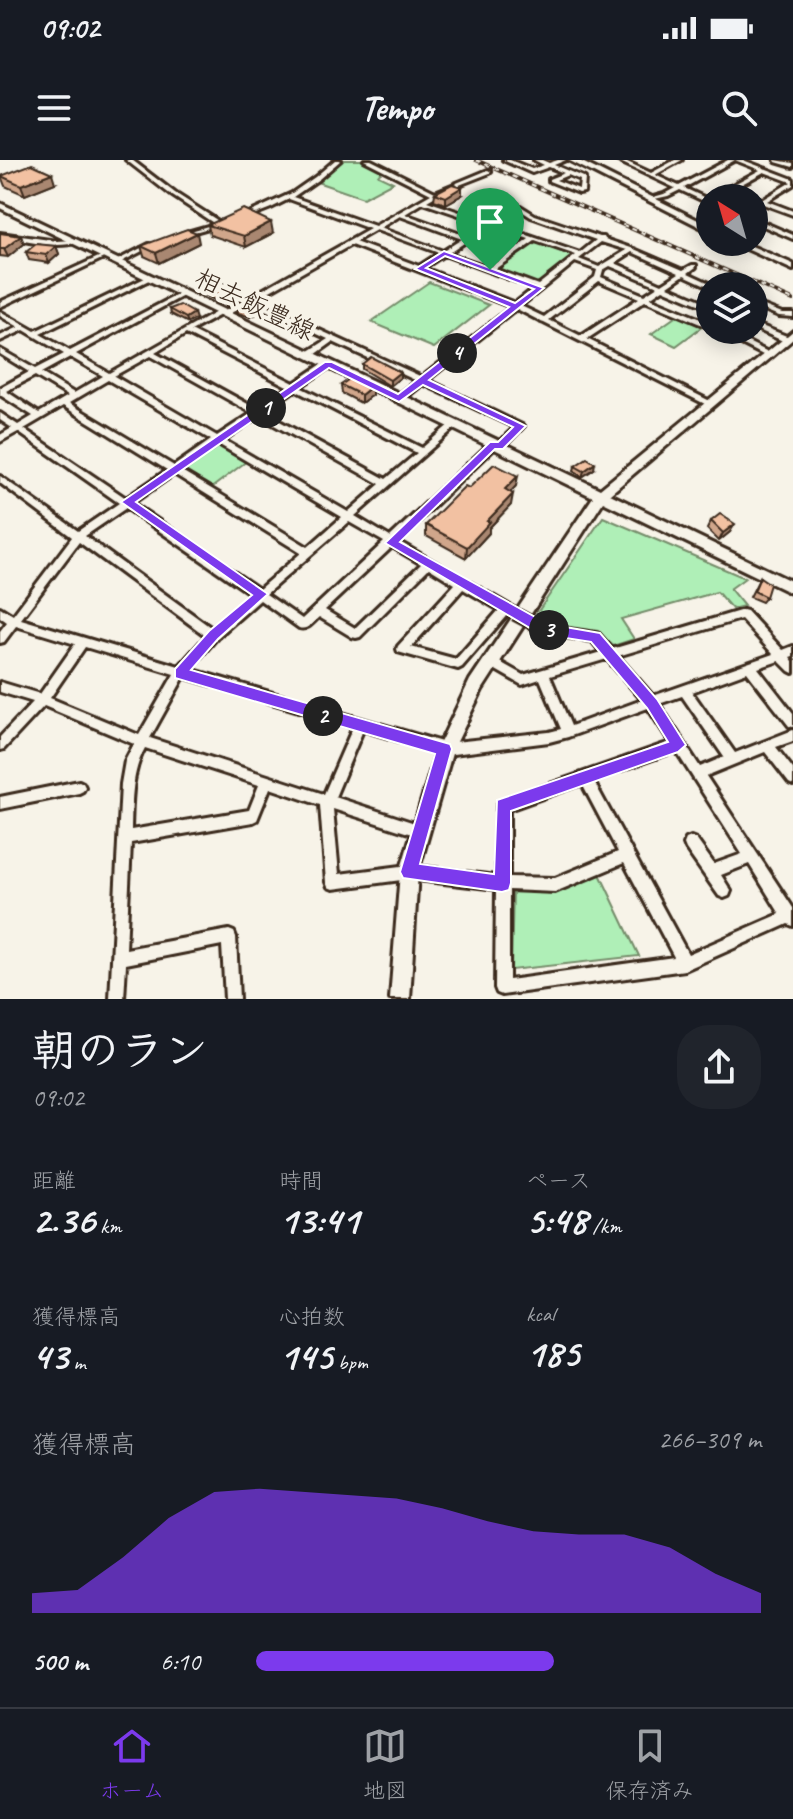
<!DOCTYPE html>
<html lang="ja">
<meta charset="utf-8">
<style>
body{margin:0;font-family:Caveat,"Klee One",sans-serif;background:#20242c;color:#f1f3f6;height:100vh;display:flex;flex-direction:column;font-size:30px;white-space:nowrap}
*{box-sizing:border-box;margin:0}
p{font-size:26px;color:#9ea1a6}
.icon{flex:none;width:44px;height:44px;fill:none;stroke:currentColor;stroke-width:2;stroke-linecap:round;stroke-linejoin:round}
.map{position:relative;height:839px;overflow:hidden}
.sheet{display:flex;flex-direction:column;background:#171b24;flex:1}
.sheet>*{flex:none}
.needle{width:52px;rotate:323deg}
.fabs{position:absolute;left:696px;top:24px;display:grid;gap:16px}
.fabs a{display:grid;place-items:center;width:72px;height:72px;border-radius:50%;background:#171b24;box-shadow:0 4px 20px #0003;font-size:40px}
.pin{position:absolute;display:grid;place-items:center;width:68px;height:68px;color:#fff;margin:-82px -34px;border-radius:50% 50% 50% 0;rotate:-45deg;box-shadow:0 0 8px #0007}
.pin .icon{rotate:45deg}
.km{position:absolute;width:40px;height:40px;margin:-20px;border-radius:50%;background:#222;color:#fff;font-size:22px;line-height:40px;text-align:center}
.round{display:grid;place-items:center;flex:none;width:84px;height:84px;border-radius:32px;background:#20242c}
.headline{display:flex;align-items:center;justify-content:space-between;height:136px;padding:0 32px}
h1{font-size:44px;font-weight:800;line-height:60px}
.metrics{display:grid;grid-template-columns:repeat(3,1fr);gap:12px;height:136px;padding:8px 32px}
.metrics div{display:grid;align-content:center}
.metrics b{font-size:40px;font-weight:800}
.metrics small{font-size:22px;font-weight:400}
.metrics p{font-size:22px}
.chart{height:224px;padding:16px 32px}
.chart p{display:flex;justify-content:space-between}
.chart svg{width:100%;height:144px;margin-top:8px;fill:#7c3aed;opacity:.7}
ul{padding:0 32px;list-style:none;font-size:26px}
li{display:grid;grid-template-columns:128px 96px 1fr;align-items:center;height:60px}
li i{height:20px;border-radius:10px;background:#7c3aed}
.status{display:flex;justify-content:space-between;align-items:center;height:56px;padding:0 40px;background:#171b24;direction:ltr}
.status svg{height:22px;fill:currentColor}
header{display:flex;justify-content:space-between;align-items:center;height:104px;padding:0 32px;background:#171b24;font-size:36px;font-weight:800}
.tabs{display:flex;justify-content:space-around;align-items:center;height:112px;border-top:2px solid #363941;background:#171b24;font-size:22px;color:#9ea1a6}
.tabs a{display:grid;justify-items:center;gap:4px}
.tabs .on{color:#7c3aed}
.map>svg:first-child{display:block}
.green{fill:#afefb7;stroke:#758c6a;stroke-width:2}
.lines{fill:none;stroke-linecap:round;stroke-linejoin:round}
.street-casing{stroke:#3b2a1e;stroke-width:6}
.secondary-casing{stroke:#3b2a1e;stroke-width:6}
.street{fill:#f7f3e8;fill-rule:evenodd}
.secondary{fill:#f7f3e8;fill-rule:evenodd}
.rail-casing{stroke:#3b2a1e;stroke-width:4}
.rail{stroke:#f7f3e8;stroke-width:2;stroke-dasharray:5;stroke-linecap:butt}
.street-bridge-casing{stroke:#3b2a1e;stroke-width:16;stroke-linecap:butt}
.street-bridge{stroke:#f7f3e8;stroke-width:10}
.wall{fill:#d0a68b;stroke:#3b2a1e;stroke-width:2}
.shaded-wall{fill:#a98771;stroke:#3b2a1e;stroke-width:2}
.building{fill:#f2c1a2;stroke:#3b2a1e;stroke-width:2}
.route{fill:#7c3aed;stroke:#fff;stroke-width:2;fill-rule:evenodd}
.labels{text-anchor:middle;stroke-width:8;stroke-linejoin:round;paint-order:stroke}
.far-street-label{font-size:26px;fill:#3b2a1e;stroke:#f7f3e8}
</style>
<div class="status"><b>09:02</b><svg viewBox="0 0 49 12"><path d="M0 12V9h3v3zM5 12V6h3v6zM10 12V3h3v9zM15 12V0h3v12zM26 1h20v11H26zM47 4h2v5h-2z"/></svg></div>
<header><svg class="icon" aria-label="menu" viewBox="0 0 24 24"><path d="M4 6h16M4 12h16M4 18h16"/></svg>Tempo<svg class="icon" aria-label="search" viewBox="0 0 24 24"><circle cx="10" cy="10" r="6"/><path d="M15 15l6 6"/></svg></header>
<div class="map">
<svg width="793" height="839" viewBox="0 0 793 839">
<rect width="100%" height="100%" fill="#f7f3e8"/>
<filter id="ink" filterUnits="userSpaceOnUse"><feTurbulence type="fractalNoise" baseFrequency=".0125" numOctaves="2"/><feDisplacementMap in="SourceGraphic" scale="16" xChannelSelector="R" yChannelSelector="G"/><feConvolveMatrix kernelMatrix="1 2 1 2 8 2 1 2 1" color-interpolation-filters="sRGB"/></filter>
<g filter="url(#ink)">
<g class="green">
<polygon points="341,0 362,0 382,10 378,15 393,22 363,38 317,22"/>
<polygon points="534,82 574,96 539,124 497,109"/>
<polygon points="429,122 489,145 434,188 371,162"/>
<polygon points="678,155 703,166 676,186 651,174"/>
<polygon points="217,285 247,301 210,329 180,309"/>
<polygon points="603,357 745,418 730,429 744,446 732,449 717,432 621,459 634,479 613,486 598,471 549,464 535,456"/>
<polygon points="600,714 639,796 511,810 513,729 558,731"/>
</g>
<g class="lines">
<g class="street-casing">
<g id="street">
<polygon points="126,0 132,0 175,33 223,64 180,76 180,74 215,64 171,35"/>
<path d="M335,0H341L319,19L293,37L375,66L431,34L364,0H371L435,32L488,10L491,12L490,13L444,31L427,41L580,93L596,80L531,57L512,45V43L514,42L535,55L600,77H604L605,79L634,89L683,110L692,105H696V107L688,113L716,126L710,127L684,115L668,126L710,144V149L663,129L650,138L710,163V168L645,141L587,179L714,243L710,245H707L544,163L541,162L540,161L517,149L428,220L524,266L502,289L499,290L495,288L398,381L519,451L520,454L519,457L515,458L507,455L462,507L458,509L398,492L397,489L398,486L455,424L429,408L360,477L356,478L352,477L319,457C313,462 307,471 299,468L260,440L217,478L190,509L445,583L549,572L561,569L540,519L522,525L487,505L486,502L487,499L491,497L523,515L601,492L592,481L545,474L541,473L540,470L541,467L545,466L595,473L599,474L612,489L743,450L747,451L783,490L793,486V496L790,497L793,501V513L789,511L779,501L758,508L793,553V567L789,566L747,512L692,532L735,593L793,570V581L776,587L793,609V625L789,623L765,592L706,616L793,748V766L788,764L685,810L502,835L497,833L495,828L496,729L409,719L333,729L328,727L326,722L320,645L270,628L257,660L253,662L131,683L126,789L229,770L234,772L236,777L239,839H225L222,785L126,804L124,839H110L121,624L125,601L134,584L44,546L4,589L0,590V577L33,542L0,532V522L40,534L75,484L16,466L4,482L0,483V471L7,462L0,457V447L13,455L72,377L0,323V316L78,371L119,343L18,272L0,282V275L12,268L0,260V253L18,265L33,256L0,235V228L29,212L0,194V189L35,209L64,194L24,170L0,181V176L19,167L0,156V151L35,171L147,117H151V119L40,174L70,191L181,133H185V135L76,194L109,213L218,151L223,152L370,69L289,39L271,48L243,59L240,57L292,33L315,17ZM423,43L485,64L466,76L405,54ZM400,56L462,79L443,91L380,68ZM490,66L529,79L511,92L471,78ZM376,70L439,93L419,106L355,82ZM467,81L507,95L489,107L449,93ZM535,81L576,95L538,125L495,109ZM601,82L627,90L599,107L579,99ZM351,85L511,147L422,217L254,140ZM632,92L679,113L662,124L615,103ZM444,95L534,128L515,143L424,108ZM575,102L597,110L595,117L544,157L521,146ZM610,106L658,126L644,135L601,117L603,110ZM599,121L639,138L581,176L549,160ZM250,143L328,179L306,193V197H312L333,182L417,221L396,237V241H402L423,224L515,267L498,283L494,281L491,282L390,377L355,356L458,265L454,262L451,263L422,288L300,227L331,206V202H325L294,223L191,171L222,154L227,155ZM186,174L289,227L257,249L155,193ZM150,196L252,253L217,276L114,216ZM70,197L103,216L74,233L41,213ZM35,216L68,236L39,253L6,231ZM108,220L211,280L174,306L69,243ZM295,230L417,293L386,319L263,252ZM63,246L167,310L126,338L24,269ZM258,256L380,324L348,352L224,280ZM218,284L342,357L308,387L180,310ZM174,314L301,393L259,429L133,343ZM126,348L252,435L213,469L85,376ZM349,362L384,382L302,459L266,434ZM79,382L206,476L179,506L21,459ZM392,387L421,404L355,468L325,450ZM463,429L499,450L456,499L411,487ZM741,459L773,494L653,536L618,496ZM85,487L174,514L139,575L50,538ZM607,499L642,540L571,566L550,516ZM184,517L353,567L324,634L150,578ZM682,536L724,597L700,607L659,544ZM648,548L670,582L499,642L497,646L496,716L409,705L339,714L333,649L421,677L426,676L427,671L426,666L421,665L335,637L363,570L445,595L549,582L568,577ZM145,588L259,625L249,650L131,670C132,642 131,613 145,588ZM676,591L742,694L714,704L696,679L691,677L686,679L684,684L686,689L719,736L724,738L729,736L731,731L721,715L749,704L780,754L688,794L593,620ZM582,624L618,692L555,718L509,717V650ZM624,703L674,797L509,820V730L555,732Z"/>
<path d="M503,0H510L532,9L544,5L534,0H542L549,3L558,0H566L554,5L585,18L584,32L579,33L549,21V19L564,13L549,7L532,13ZM568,15L580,20L579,29L556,20Z"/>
<polygon points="616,0 623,0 651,13 675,0 682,0 655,15 679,26 728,0 735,0 684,28 710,40 710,44 680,30 668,36 650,40 650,38 664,34 675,28"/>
<polygon points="735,0 743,0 793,19 793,25 767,41 793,51 793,55 763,44 754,49 754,45 759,42 754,40 754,38 751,38 752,37 763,39 791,22 764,12 716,38 710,39 710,37 760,10"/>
<polygon points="754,58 793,75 793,79 754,62"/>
<path d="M0,73L57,81L75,80L78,82C55,90 24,80 0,77Z"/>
<polygon points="149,84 154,85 119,103 114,102"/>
<polygon points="103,95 108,96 0,147 0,142"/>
<polygon points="754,142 782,153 793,153 793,157 779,156 754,146"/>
<polygon points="754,163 789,177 790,179 783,181 754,168"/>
<polygon points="714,170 724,170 772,194 771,196 765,196"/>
<polygon points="79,621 83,623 85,627 83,631 79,633 0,649 0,637"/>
</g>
</g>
<g class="secondary-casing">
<g id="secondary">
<polygon points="568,0 578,0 710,66 710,72"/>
<polygon points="775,0 793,3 793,7 776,2"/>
<polygon points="0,43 600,329 793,171 793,179 610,334 793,422 793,434 603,342 482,530 453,590 418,712 410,839 390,839 400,712 437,589 470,520 593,337 0,48"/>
<polygon points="731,82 742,82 793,104 793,110"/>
</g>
</g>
<use href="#street" class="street"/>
<use href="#secondary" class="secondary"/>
<g class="rail-casing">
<polyline id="rail" points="476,0 793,140"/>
</g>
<use href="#rail" class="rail"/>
<g class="street-bridge-casing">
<polyline id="street-bridge" points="515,454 545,470"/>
</g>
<use href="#street-bridge" class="street-bridge"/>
</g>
<g class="wall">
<polygon points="1,16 55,23 25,35 5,26"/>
<polygon points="435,33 462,35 446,44 434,40"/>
<polygon points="208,65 273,73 246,87 210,75"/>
<polygon points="0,73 21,76 24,84 8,97 0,96"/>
<polygon points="199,83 159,103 144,96 141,86"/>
<polygon points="56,86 59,94 49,103 29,100 26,92"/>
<polygon points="196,125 239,132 240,139 227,146 198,132"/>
<polygon points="237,148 261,152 250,157 238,153"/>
<polygon points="170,149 196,159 188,163 171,154"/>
<polygon points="362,204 400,212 400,218 390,226 362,209"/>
<polygon points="341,225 372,226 372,235 361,243 342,233"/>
<polygon points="575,306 594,309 582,317 574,311"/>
<polygon points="516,326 510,332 511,345 489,368 489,373 466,398 426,376 426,365"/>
<polygon points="711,361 730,372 719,381 707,369"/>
<polygon points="760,417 766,437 762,442 750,437"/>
</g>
<g class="shaded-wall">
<polygon points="52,13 55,23 25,35 21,25"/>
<polygon points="462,27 462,35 446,44 446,37"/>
<polygon points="271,62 273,73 246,87 244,76"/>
<polygon points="197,73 199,83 159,103 156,93"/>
<polygon points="21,76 24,84 8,97 4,89"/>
<polygon points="56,86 59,94 49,103 46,95"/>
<polygon points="239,132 240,139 227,146 226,139"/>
<polygon points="260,146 261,152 250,157 249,152"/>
<polygon points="194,153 196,159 188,163 186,158"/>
<polygon points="400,212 400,218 390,226 390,220"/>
<polygon points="372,226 372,235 361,243 361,235"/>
<polygon points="595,303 594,309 582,317 584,311"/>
<polygon points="518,316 516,326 503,340 505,329"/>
<polygon points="513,334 511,345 489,368 489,373 466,398 467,387 487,361"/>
<polygon points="735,364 730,372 719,381 723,373"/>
</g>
<g class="building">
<polygon points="32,4 52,13 21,25 1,16"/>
<polygon points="452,24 462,27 446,37 435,33"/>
<polygon points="243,49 271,62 244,76 208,65"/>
<polygon points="187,69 197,73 156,93 141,86"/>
<polygon points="0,73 21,76 4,89 0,89"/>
<polygon points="36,84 56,86 46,95 26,92"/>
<polygon points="211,117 239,132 226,139 196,125"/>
<polygon points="249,141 260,146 249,152 237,148"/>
<polygon points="180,145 194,153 186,158 170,149"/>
<polygon points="371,197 400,212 390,220 362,204"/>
<polygon points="352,217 372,226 361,235 341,225"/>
<polygon points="587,298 595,303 584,311 575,306"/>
<polygon points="494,304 518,316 505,329 513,334 487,361 490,362 467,387 426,365 465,326 469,328"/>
<polygon points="720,354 735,364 723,373 711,361"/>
<polygon points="760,417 770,424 766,437 754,431"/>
</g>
</g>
<path class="route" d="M444,91L544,128L429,220L526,266L503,289H495L400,382L548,464L600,473L657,539L686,585L678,592L511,651V723L509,730L502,732L403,718L400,712L435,594L175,518V509L209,471L252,435L121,342L325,202H332L398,234L509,147L415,109ZM445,96L534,129L515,143L426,108ZM329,208L399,242L423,225L513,267L498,282H490L385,383L540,474L591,482L647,548L668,582L497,640L494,714L420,704L452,589L450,584L191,510L218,479L268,434L136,342Z"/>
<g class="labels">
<g class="far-street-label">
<text transform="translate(255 144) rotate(26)" y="9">相去飯豊線</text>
</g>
</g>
</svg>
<div class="fabs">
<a><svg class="needle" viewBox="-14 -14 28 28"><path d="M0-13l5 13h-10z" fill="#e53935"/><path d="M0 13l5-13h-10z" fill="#9ea1a6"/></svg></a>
<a><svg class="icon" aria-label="layers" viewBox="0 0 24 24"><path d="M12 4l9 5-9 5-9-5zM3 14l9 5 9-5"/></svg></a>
</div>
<div class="pin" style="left:490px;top:110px;background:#1e9e55"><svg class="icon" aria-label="arrive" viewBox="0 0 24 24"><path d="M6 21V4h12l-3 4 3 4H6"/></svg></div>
<b class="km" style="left:266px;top:248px">1</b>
<b class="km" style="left:323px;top:556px">2</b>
<b class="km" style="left:549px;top:470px">3</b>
<b class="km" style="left:457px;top:193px">4</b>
</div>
<section class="sheet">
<div class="headline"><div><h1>朝のラン</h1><p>09:02</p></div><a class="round"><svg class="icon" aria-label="share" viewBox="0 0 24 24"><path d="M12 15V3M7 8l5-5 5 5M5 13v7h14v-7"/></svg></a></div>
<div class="metrics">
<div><p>距離</p><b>2.36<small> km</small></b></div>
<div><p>時間</p><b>13:41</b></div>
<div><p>ペース</p><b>5:48<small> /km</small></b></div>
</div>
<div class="metrics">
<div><p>獲得標高</p><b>43<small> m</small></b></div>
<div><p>心拍数</p><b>145<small> bpm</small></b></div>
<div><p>kcal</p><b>185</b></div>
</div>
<div class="chart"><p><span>獲得標高</span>266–309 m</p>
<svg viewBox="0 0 160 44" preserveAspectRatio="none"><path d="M0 44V38L10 37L20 27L30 15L40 7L50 6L60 7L70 8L80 9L90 12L100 16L110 19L120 20L130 20L140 24L150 32L160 38V44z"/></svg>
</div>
<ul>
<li><b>500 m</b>6:10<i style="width:59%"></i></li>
</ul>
</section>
<nav class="tabs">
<a class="on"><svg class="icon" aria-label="home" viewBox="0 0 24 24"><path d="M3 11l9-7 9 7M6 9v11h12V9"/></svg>ホーム</a>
<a><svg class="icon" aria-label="map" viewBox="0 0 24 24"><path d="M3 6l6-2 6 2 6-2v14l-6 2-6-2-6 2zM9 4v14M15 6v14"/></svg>地図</a>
<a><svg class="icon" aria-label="saved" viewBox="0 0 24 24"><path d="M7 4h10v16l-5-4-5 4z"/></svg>保存済み</a>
</nav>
